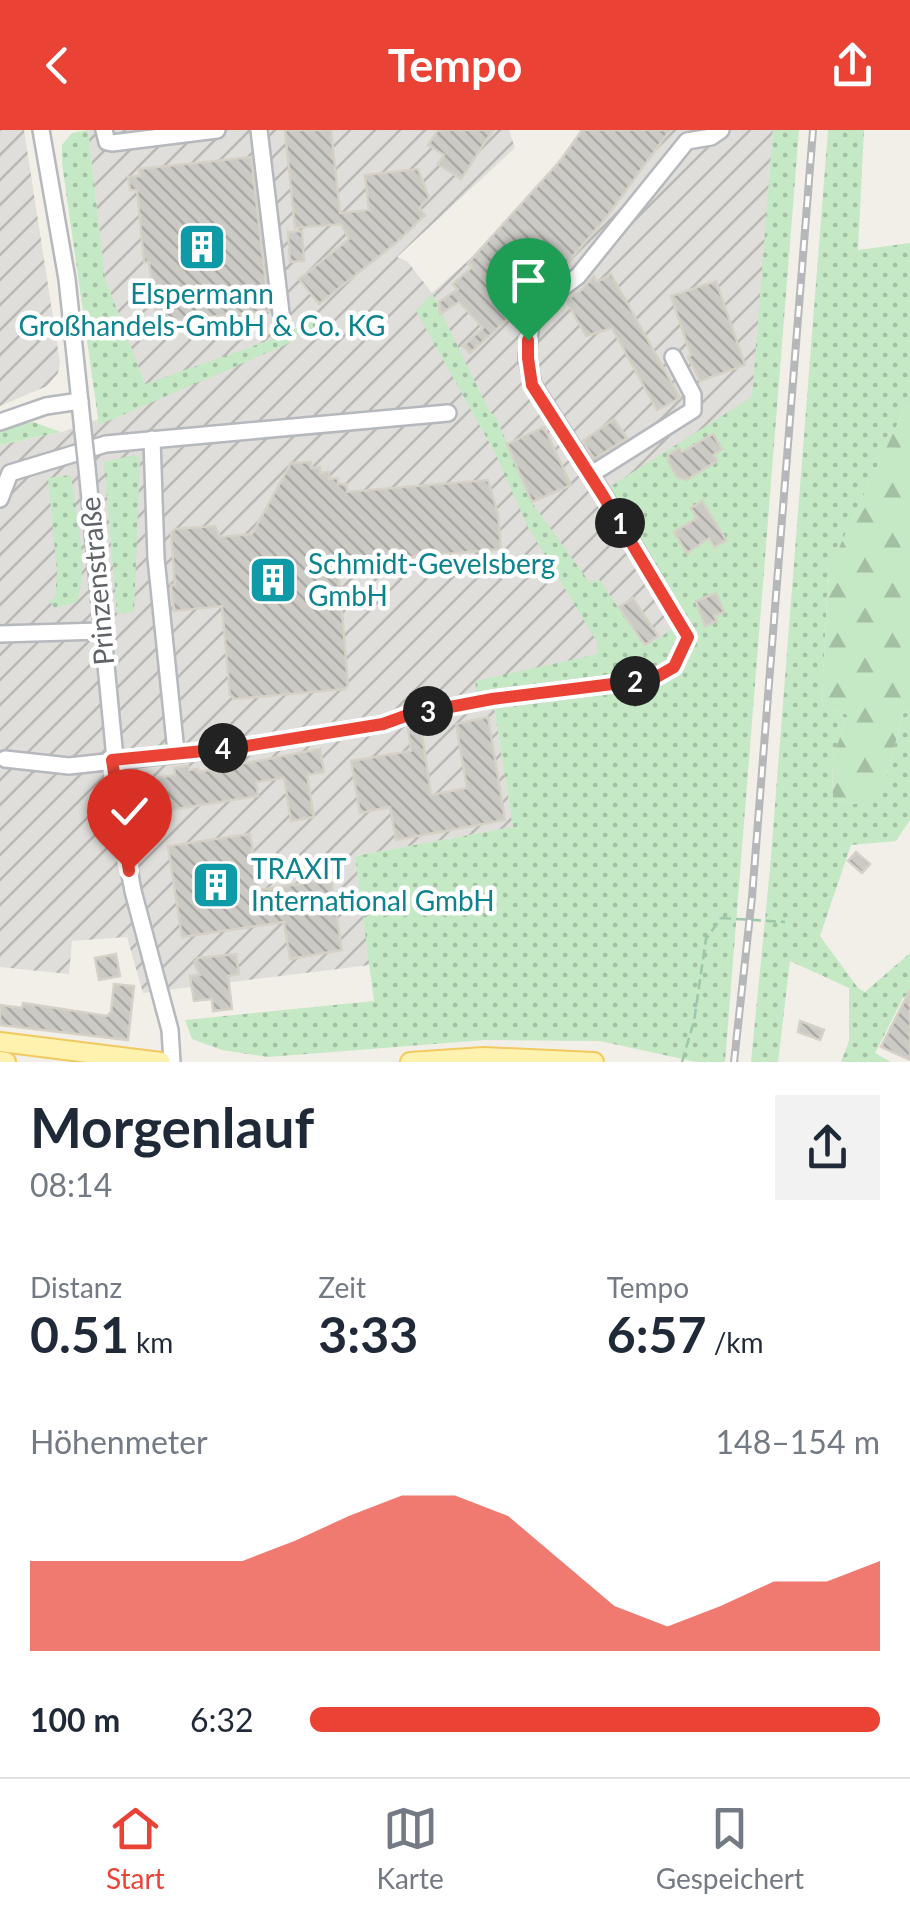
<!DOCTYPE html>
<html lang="de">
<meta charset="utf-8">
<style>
body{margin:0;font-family:Lato,sans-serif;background:#f2f2f3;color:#1f2937;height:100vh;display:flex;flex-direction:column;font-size:38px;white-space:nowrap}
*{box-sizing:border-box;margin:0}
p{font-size:32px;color:#747a83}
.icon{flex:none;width:55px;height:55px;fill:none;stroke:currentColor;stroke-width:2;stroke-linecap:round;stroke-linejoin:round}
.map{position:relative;height:932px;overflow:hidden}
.drawer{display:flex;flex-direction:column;background:#fff;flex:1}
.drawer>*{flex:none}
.pin{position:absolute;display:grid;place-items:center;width:85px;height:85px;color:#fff;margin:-102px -42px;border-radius:50% 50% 50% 0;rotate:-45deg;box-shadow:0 0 10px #0007}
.pin .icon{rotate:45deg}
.km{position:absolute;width:50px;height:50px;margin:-25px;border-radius:50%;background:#222;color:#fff;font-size:28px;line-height:50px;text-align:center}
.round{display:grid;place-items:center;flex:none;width:105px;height:105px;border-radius:0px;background:#f2f2f3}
.head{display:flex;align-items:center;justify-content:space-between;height:170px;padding:0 30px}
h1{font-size:55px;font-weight:700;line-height:75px}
.stats{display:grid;grid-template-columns:repeat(3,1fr);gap:15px;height:170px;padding:10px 30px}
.stats div{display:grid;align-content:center}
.stats b{font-size:50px;font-weight:700}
.stats small{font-size:28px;font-weight:400}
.stats p{font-size:28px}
.chart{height:280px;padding:20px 30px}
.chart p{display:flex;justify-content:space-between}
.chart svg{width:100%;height:180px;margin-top:10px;fill:#ea4335;opacity:.7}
ul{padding:0 30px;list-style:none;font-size:32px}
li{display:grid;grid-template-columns:160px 120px 1fr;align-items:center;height:75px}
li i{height:25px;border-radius:12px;background:#ea4335}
header{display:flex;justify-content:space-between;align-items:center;height:130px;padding:0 30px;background:#ea4335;color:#fff;font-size:45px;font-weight:700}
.tab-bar{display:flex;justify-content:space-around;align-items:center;height:140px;border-top:2px solid #e0e1e3;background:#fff;font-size:28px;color:#747a83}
.tab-bar a{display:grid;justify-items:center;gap:5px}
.tab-bar .selected{color:#ea4335}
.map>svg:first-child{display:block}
.industrial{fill:url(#industrial-furrows)}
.grass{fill:url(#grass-dots)}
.forest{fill:url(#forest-firs)}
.building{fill:url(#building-back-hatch);stroke:#d6d1c6;stroke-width:2.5}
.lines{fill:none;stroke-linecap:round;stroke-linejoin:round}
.minor-casing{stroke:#b5b8bc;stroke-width:20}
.major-casing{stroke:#f2c960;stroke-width:22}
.path{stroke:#9cc7a9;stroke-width:2.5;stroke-dasharray:10 5;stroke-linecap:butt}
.minor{stroke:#fff;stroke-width:15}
.major{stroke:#fff2af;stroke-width:18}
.rail-casing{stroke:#b6b7b8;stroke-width:8}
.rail{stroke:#fff;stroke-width:4;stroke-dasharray:11;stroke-linecap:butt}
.minor-bridge-casing{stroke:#b5b8bc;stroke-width:20;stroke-linecap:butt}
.path-bridge{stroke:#9cc7a9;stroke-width:2.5;stroke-dasharray:10 5;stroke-linecap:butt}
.minor-bridge{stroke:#fff;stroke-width:15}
.route-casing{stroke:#fff;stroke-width:20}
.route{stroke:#ea4335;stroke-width:12}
.labels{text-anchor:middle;stroke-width:9;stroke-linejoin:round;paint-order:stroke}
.culture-label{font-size:28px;fill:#0d838f;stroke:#fff;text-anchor:start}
.street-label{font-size:28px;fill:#5f6368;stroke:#fff}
</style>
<header><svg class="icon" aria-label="back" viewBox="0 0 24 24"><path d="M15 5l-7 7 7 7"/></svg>Tempo<svg class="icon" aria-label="share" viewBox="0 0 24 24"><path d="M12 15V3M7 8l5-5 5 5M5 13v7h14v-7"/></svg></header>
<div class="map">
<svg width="910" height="932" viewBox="0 0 910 932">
<defs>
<pattern id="industrial-furrows" width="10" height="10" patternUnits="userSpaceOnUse" patternTransform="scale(2.5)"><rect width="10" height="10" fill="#e0deda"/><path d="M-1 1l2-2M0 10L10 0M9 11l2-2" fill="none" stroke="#b9b8b5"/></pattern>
<pattern id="grass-dots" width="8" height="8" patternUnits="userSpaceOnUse" patternTransform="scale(2.5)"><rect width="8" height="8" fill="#c5e8c5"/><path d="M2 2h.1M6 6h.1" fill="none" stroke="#a3c0a4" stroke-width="1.8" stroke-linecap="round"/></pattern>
<pattern id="forest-firs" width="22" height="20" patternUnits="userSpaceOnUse" patternTransform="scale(2.5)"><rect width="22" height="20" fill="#c5e8c5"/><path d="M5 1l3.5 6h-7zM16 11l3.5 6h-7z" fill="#a3c0a4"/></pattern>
<pattern id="building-back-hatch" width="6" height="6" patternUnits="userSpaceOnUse" patternTransform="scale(2.5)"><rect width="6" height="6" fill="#cccac5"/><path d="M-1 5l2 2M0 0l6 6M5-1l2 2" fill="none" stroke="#a9a8a4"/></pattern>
</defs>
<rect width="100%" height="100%" fill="#f1efe8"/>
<g class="industrial">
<polygon points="0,0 24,0 60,233 58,243 47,256 0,276"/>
<polygon points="88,0 509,0 515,18 397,127 407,131 432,163 501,101 583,0 773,0 731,554 710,556 695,516 687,534 675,547 655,557 494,577 513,697 355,726 370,835 143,863 127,807 72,811 69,844 0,837 0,315 62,302 171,263 319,195 321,187 315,187 270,210 145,255 105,148"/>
</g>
<g class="grass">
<polygon points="88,0 105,148 145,254 270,210 322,186 319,195 285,215 99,295 62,33 62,15 72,3"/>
<path d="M773,0H799L725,932H696L600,911L485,910L268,927L222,920L192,909L185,890L374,871L355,726L513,697L494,577L655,557C676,546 686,537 694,514L603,361L752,267Z"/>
<polygon points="828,0 864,0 858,120 910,113 910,276 904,280 828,441 822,575 848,585 832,629 833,670 856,674 884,656 903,584 910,580 910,690 896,711 851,715 820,806 858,858 865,862 910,823 910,863 903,868 875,923 891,932 841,932 849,911 849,858 790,831 778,932 751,932 770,739"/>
<path d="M432,163L489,281L496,287L532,373L590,453L599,449L645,517L674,498C684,518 671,531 654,541L565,557L477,566L475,551L598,524L597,512L528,397L495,323L416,181Z"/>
<polygon points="33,292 61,302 0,315 0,298"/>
<polygon points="134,325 140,328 134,482 117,484 104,332"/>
<path d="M71,345C76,386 89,432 77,472L54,478L49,470L55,468L57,442L48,348Z"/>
</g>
<polygon class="forest" points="910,276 910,580 903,584 884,656 856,674 833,670 832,629 848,585 822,575 828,441 904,280"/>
<g class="building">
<polygon points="285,0 331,0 340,83 369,80 365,45 418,39 429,68 419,78 425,85 397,112 319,174 299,149 349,109 341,94 295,98"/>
<polygon points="438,0 493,0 461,49 438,34 444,25 428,15"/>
<polygon points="582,0 670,0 608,85 558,144 470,223 463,216 483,198 459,172 440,184 439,172 458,159 453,154 472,137 468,133 560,31"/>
<polygon points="251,27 269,181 157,192 149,132 144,132 137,60 130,60 128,47 140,46 139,39"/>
<polygon points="302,101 304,131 290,132 288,102"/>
<polygon points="611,144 680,268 657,280 612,198 586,206 566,170 580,161 594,146 597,152"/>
<polygon points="716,151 745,235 700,251 688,227 691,225 671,166"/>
<polygon points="614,289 627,308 594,329 583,311"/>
<polygon points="544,297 571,355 532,372 507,314"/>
<polygon points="713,304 722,319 713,325 717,331 686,350 677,347 668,331 668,325 679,318 682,322"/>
<polygon points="311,332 311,338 320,337 320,343 329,342 329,349 338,348 338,354 347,354 347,362 488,350 498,384 501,419 338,434 348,555 345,559 234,569 230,565 222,476 174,481 171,455 175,455 171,403 175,399 215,396 220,407 252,404 291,333"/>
<polygon points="702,371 726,410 715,417 709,408 687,423 674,402 697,388 691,378"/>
<polygon points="716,463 724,482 714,486 717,491 705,496 696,471"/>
<polygon points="633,468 658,506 645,515 619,477"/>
<polygon points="488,587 505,690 396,710 390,677 360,683 351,631 411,621 408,599 421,597 431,665 467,658 456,594"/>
<polygon points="320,619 324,642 307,645 314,687 291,691 284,648 256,652 258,666 138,685 132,651 136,651 135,645 148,643 149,649 175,645 174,638 188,636 189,640 198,639 198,642"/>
<polygon points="250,704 259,760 331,749 342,820 290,829 284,792 182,807 168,716"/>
<polygon points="856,722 870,734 862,743 848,731"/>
<polygon points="116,824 120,846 99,850 95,828"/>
<polygon points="236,824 239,844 228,846 232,879 213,881 212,869 194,871 190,846 200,845 194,833 198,828"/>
<polygon points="114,854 134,856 128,910 0,895 0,875 22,878 23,873 107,886 111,882"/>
<polygon points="910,860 910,930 881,917"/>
<polygon points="800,891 824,900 820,910 798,902"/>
</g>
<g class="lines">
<g class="minor-casing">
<g id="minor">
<polyline points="41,0 67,149 83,301"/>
<polyline points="104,0 107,12 112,13 217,0"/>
<polyline points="259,0 281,183"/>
<polyline points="0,292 46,276 80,271"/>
<polyline points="152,309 156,428 176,622"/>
<polyline points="87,338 122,701 133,761 170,900 172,932"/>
<polyline points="590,345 693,280 693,265 673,227"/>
<polyline points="0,369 10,343 106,314 448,283"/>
<polyline points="0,504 101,501"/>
<polyline points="5,629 69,636 234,618 383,594 408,585 492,569 653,549 674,537 688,507 603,364 533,255 527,228 531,193 539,176 578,146 687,11 711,7 721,0"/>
</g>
</g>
<g class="major-casing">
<g id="major">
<polyline points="0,912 161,932"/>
<polyline points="0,931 6,932"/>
<polyline points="410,932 484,927 594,932"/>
</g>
</g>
<polyline class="path" points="682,932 694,891 706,809 721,788"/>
<use href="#minor" class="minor"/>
<use href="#major" class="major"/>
<g class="rail-casing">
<polyline id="rail" points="734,932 752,767 813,0"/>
</g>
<use href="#rail" class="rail"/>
<g class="minor-bridge-casing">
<polyline id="minor-bridge" points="83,301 87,338"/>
</g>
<polyline class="path-bridge" points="721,788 785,792"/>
<use href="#minor-bridge" class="minor-bridge"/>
</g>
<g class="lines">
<g class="route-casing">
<polyline id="route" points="129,741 112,630 234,618 383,594 408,585 492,569 653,549 674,537 688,507 602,364 532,255 528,228 528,210"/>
</g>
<use href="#route" class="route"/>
</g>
<defs>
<g id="building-square" transform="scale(2.5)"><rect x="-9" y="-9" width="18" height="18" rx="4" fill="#0f9aa8" stroke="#fff"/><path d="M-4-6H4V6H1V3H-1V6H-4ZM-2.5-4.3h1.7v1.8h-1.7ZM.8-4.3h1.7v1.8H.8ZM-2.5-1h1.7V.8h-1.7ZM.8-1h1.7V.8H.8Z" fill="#fff"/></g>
</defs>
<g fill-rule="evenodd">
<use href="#building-square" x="202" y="117"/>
<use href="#building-square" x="273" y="450"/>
<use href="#building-square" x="216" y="755"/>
</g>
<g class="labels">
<g class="culture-label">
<text x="202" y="174" text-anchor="middle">Elspermann<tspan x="202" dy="32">Großhandels-GmbH &amp; Co. KG</tspan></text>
<text x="308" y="444">Schmidt-Gevelsberg<tspan x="308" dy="32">GmbH</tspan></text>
<text x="251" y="749">TRAXIT<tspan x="251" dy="32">International GmbH</tspan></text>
</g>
<g class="street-label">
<text transform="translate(97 451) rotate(-95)" y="10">Prinzenstraße</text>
</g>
</g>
</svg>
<div class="pin" style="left:528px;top:210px;background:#1e9e55"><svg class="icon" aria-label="arrive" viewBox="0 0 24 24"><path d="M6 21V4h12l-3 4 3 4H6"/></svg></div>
<div class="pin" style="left:129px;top:741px;background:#d93025"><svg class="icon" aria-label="check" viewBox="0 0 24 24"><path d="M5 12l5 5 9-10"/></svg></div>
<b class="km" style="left:620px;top:393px">1</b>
<b class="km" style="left:635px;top:551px">2</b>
<b class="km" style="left:428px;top:581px">3</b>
<b class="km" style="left:223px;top:618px">4</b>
</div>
<section class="drawer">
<div class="head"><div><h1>Morgenlauf</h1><p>08:14</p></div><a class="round"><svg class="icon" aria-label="share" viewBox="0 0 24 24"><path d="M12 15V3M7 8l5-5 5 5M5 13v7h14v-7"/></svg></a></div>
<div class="stats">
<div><p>Distanz</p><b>0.51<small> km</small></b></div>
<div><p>Zeit</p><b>3:33</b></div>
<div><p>Tempo</p><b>6:57<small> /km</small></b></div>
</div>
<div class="chart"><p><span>Höhenmeter</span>148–154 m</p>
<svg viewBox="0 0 160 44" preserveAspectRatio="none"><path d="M0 44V22L10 22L20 22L30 22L40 22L50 17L60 11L70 6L80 6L90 11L100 22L110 33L120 38L130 33L140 27L150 27L160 22V44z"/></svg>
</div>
<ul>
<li><b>100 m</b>6:32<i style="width:100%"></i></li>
</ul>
</section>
<nav class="tab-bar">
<a class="selected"><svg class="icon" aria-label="home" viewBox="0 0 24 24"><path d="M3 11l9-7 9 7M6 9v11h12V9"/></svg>Start</a>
<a><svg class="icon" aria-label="map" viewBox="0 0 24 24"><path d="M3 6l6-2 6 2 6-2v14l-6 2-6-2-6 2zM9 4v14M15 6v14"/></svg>Karte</a>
<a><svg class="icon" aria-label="saved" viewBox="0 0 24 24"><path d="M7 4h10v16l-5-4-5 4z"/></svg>Gespeichert</a>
</nav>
